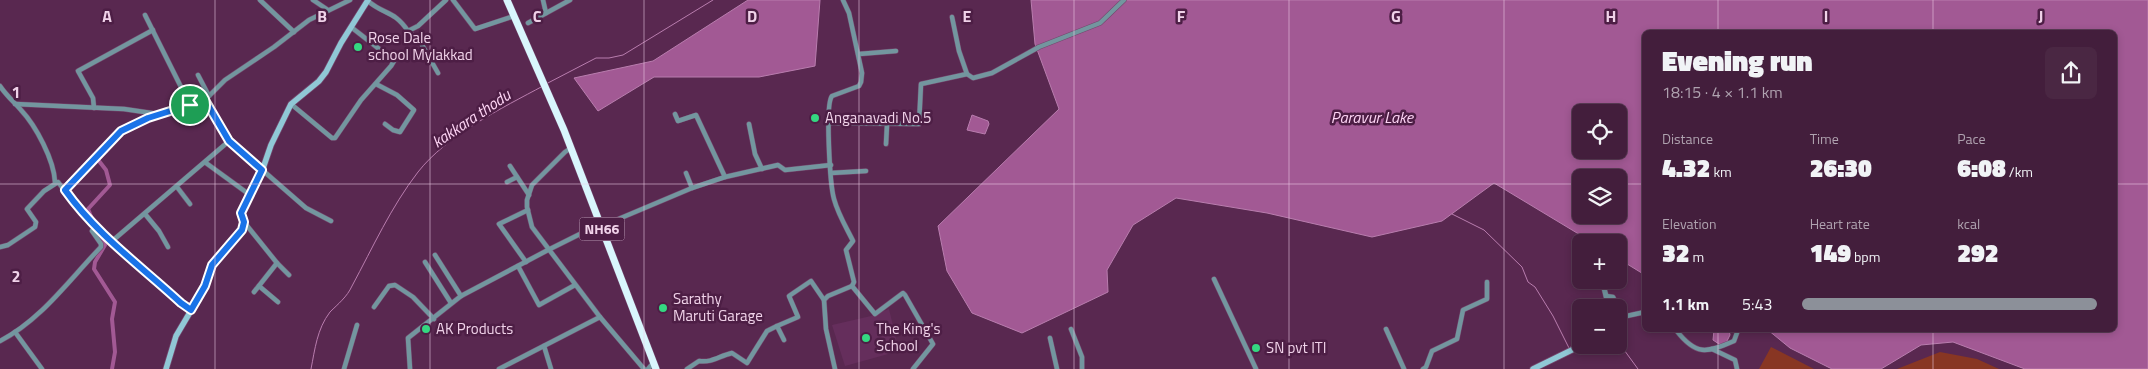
<!DOCTYPE html>
<meta charset="utf-8">
<style>
body{margin:0;font-family:"Titillium Web",sans-serif;background:#4a2743;color:#f1f3f6;height:100vh;display:flex;flex-direction:column;font-size:19px;white-space:nowrap}
*{box-sizing:border-box;margin:0}
p{font-size:16px;color:#afa2af}
.icon{flex:none;width:28px;height:28px;fill:none;stroke:currentColor;stroke-width:2;stroke-linecap:round;stroke-linejoin:round}
.map{position:relative;flex:1;overflow:hidden}
.drawer{position:absolute;left:1642px;top:30px;width:475px;height:302px;display:flex;flex-direction:column;background:#431e3c;border-radius:8px;box-shadow:0 2px 8px #0003,0 0 0 1px #5b3c56}
.drawer>*{flex:none}
.controls{position:absolute;left:1572px;top:104px;display:grid;gap:10px}
.controls a{display:grid;place-items:center;width:55px;height:55px;border-radius:8px;background:#431e3c;box-shadow:0 2px 8px #0003,0 0 0 1px #5b3c56;font-size:25px}
.pin{position:absolute;display:grid;place-items:center;width:42px;height:42px;color:#fff;margin:-21px;border:2px solid #fff;border-radius:50%;box-shadow:0 1px 5px #0007}
.round{display:grid;place-items:center;flex:none;width:52px;height:52px;border-radius:8px;background:#4a2743}
.headline{display:flex;align-items:center;justify-content:space-between;height:85px;padding:0 20px}
h1{font-size:28px;font-weight:800;line-height:38px}
.figures{display:grid;grid-template-columns:repeat(3,1fr);gap:8px;height:85px;padding:5px 20px}
.figures div{display:grid;align-content:center}
.figures b{font-size:25px;font-weight:800}
.figures small{font-size:14px;font-weight:400}
.figures p{font-size:14px}
ul{padding:0 20px;list-style:none;font-size:16px}
li{display:grid;grid-template-columns:80px 60px 1fr;align-items:center;height:38px}
li i{height:12px;border-radius:6px;background:#8c9099}
.map>svg:first-child{display:block}
.built{fill:#652e5c}
.green{fill:#883623}
.water{fill:#a25994;stroke:#b97dae;fill-rule:evenodd}
.lines{fill:none;stroke-linecap:round;stroke-linejoin:round}
.stream{stroke:#b97dae;stroke-width:1}
.canal{stroke:#a25994;stroke-width:4}
.minor-casing{stroke:#74476c;stroke-width:5.5}
.tertiary-casing{stroke:#74476c;stroke-width:6}
.secondary-casing{stroke:#74476c;stroke-width:7}
.trunk-casing{stroke:#74476c;stroke-width:8}
.minor{stroke:#73969f;stroke-width:4.5}
.tertiary{stroke:#73969f;stroke-width:5}
.secondary{stroke:#90c8d6;stroke-width:5.5}
.trunk{stroke:#d9f6fd;stroke-width:7}
.route-casing{stroke:#fff;stroke-width:10}
.route{stroke:#1a73e8;stroke-width:6}
.grid{fill:none;stroke:#f0d2e9;stroke-width:1;stroke-opacity:0.55}
.poi-dot{fill:#34d881;stroke:#4d1e45;stroke-width:2}
.labels{text-anchor:middle;stroke-width:5;stroke-linejoin:round;paint-order:stroke}
.shield{fill:#4d1e45;stroke:#bf9cb8;stroke-width:1}
.shield-label{font-size:14px;font-weight:bold;fill:#f0d2e9}
.poi-label{font-size:15px;fill:#f0d2e9;stroke:#4d1e45;text-anchor:start}
.water-label{font-size:16px;font-style:italic;fill:#fed5f5;stroke:#4d1e45}
.grid-label{font-size:16px;text-anchor:middle;font-weight:bold;fill:#f0d2e9;stroke:#4d1e45;stroke-width:5;stroke-linejoin:round;paint-order:stroke}
</style>
<div class="map">
<svg width="2148" height="369" viewBox="0 0 2148 369">
<rect width="100%" height="100%" fill="#592850"/>
<polygon class="built" points="889,309 899,351 845,366 832,325 871,316"/>
<g class="green">
<polygon points="1771,347 1814,369 1759,369"/>
<polygon points="1940,352 1977,359 1999,369 1897,369"/>
</g>
<g class="water">
<polygon points="748,0 820,0 815,66 759,77 654,77 598,111 574,78 653,61"/>
<path d="M1031,0H2148V369H2025L1953,342L1921,345L1881,369H1832L1790,348L1768,330H2115V32H1645V275L1619,259V242H1592L1494,183L1442,221L1372,237L1267,213L1176,198L1133,225L1107,270L1108,292L1022,333L972,313L947,271L938,226L1059,109L1035,44ZM1581,112H1619V150H1581ZM1581,178H1619V215H1581Z"/>
<polygon points="972,115 988,121 989,124 985,134 967,130"/>
<polygon points="1714,330 1729,330 1730,335 1726,343 1719,344 1713,340"/>
</g>
<g class="lines">
<g class="stream">
<polyline points="546,84 596,58 609,58 623,55 713,0"/>
<polyline points="1452,214 1484,230 1522,267 1528,282 1535,287 1553,316 1569,348 1581,342"/>
<polyline points="1619,343 1638,369"/>
<path d="M311,369C315,349 317,329 330,312C338,304 347,297 352,286C373,247 391,207 418,172C447,135 502,108 543,86"/>
</g>
<g class="canal">
<polyline points="95,226 88,209 110,185 106,170 99,161"/>
<polyline points="99,232 105,245 95,262 94,269 115,302 112,319 115,352 112,369"/>
</g>
<g class="minor-casing">
<g id="minor">
<polyline points="260,0 294,32"/>
<polyline points="313,0 328,10"/>
<polyline points="453,0 475,29 514,16"/>
<polyline points="543,0 546,13"/>
<path d="M368,1C384,15 394,10 408,31"/>
<polyline points="145,15 190,105"/>
<polyline points="952,17 959,51 967,74"/>
<polyline points="528,23 570,0"/>
<polyline points="859,54 896,51"/>
<polyline points="438,73 421,43 408,31 418,26 446,0"/>
<polyline points="198,75 209,96"/>
<polyline points="376,84 397,95 414,110 400,132 393,130 385,124"/>
<path d="M0,86C6,95 14,102 21,110C36,126 54,160 55,182"/>
<polyline points="205,100 229,141 306,208 331,221"/>
<polyline points="15,104 124,109 158,114"/>
<polyline points="291,104 332,138 335,138 361,100 391,66 394,61 392,59 351,27"/>
<polyline points="94,108 93,98 78,71 153,30"/>
<polyline points="675,114 678,121 696,115 725,177"/>
<polyline points="828,123 919,124 921,84 967,74 973,78 992,73 1039,47 1100,23 1124,0"/>
<polyline points="749,124 755,154 762,169"/>
<polyline points="886,144 887,125"/>
<polyline points="571,148 565,152 532,185 527,200 527,207 532,227 600,317 644,369"/>
<polyline points="206,163 250,195"/>
<polyline points="510,166 529,195"/>
<polyline points="686,173 692,188"/>
<polyline points="831,173 866,171"/>
<polyline points="507,182 517,177"/>
<polyline points="177,187 190,204"/>
<polyline points="65,190 121,131 148,118 205,100 225,80 274,47 309,20 350,0"/>
<polyline points="145,214 159,231 168,247"/>
<polyline points="244,222 277,263 289,275"/>
<polyline points="609,223 692,188 725,177 778,165 785,170 831,165"/>
<polyline points="111,242 229,141"/>
<polyline points="0,247 8,245 35,227 36,222 27,209 44,191 58,182 83,215 117,248 156,279 181,303 191,310"/>
<polyline points="435,255 461,296"/>
<polyline points="425,262 451,303"/>
<polyline points="526,262 499,224 528,210"/>
<polyline points="518,266 539,305 575,285"/>
<polyline points="1214,279 1256,369"/>
<polyline points="259,286 278,302"/>
<polyline points="852,286 875,314 903,293 905,295 933,344 913,369"/>
<polyline points="254,292 277,263"/>
<polyline points="1606,296 1613,297 1618,308"/>
<polyline points="374,307 389,286 395,285 413,297 434,319"/>
<polyline points="1619,310 1622,317 1645,312"/>
<polyline points="1071,329 1082,357 1082,369"/>
<polyline points="1386,329 1404,369"/>
<path d="M1676,330C1696,356 1706,353 1734,341L1738,330"/>
<polyline points="15,332 42,369"/>
<polyline points="1050,338 1057,369"/>
<polyline points="784,340 777,326 798,317 789,296 811,281 824,300"/>
<path d="M0,341C41,320 69,280 101,247V244L92,231L96,226"/>
<polyline points="544,346 551,369"/>
<polyline points="1712,349 1735,360 1737,369"/>
<polyline points="344,369 357,325"/>
<polyline points="410,369 408,338 461,296 548,250 600,224"/>
<polyline points="499,369 600,317"/>
<polyline points="648,369 654,362"/>
<path d="M687,369L699,361C712,363 719,356 732,353L747,363L767,331L777,326"/>
<path d="M835,369L826,329L824,300L828,296L852,286L854,282L846,250L853,241C846,227 838,214 834,199C830,185 825,104 832,96L859,86L861,82L862,73L849,13L843,0"/>
<polyline points="1423,369 1426,367 1432,351 1457,339 1463,310 1487,299 1487,282"/>
</g>
</g>
<g class="tertiary-casing">
<polyline id="tertiary" points="1602,280 1609,308"/>
</g>
<g class="secondary-casing">
<g id="secondary">
<polyline points="166,369 176,336 202,292 212,265 242,230 244,222 241,213 261,174 271,145 291,104 319,81 326,72 341,43 368,0"/>
<polyline points="1533,369 1582,345"/>
</g>
</g>
<g class="trunk-casing">
<polyline id="trunk" points="507,0 564,130 656,369"/>
</g>
<use href="#minor" class="minor"/>
<use href="#tertiary" class="tertiary"/>
<use href="#secondary" class="secondary"/>
<use href="#trunk" class="trunk"/>
</g>
<g class="lines">
<g class="route-casing">
<path id="route" d="M205,100L229,141L262,170L241,213L244,222L242,230L212,265L205,286L191,310L181,303C141,266 97,235 65,190L121,131L148,118Z"/>
</g>
<use href="#route" class="route"/>
</g>
<path class="grid" d="M215,0V369M430,0V369M644,0V369M859,0V369M1074,0V369M1289,0V369M1504,0V369M1718,0V32M1933,0V32M0,184H1581M1619,184H1645M2115,184H2148M1718,330V369M1933,330V369"/>
<g class="poi-dot">
<circle cx="358" cy="47" r="5"/>
<circle cx="815" cy="118" r="5"/>
<circle cx="663" cy="308" r="5"/>
<circle cx="426" cy="329" r="5"/>
<circle cx="866" cy="338" r="5"/>
<circle cx="1256" cy="348" r="5"/>
</g>
<g class="labels">
<rect class="shield" x="579.5" y="217.5" width="45" height="23" rx="4"/>
<g class="shield-label">
<text x="602" y="234">NH66</text>
</g>
<g class="poi-label">
<text x="368" y="43">Rose Dale<tspan x="368" dy="17">school Mylakkad</tspan></text>
<text x="825" y="123">Anganavadi No.5</text>
<text x="673" y="304">Sarathy<tspan x="673" dy="17">Maruti Garage</tspan></text>
<text x="436" y="334">AK Products</text>
<text x="876" y="334">The King's<tspan x="876" dy="17">School</tspan></text>
<text x="1266" y="353">SN pvt ITI</text>
</g>
<g class="water-label">
<text x="1372" y="123">Paravur Lake</text>
<text transform="translate(471 118) rotate(-34)" y="6">kakkara thodu</text>
</g>
</g>
<g class="grid-label">
<text x="107" y="22">A</text>
<text x="322" y="22">B</text>
<text x="537" y="22">C</text>
<text x="752" y="22">D</text>
<text x="967" y="22">E</text>
<text x="1181" y="22">F</text>
<text x="1396" y="22">G</text>
<text x="1611" y="22">H</text>
<text x="1826" y="22">I</text>
<text x="2041" y="22">J</text>
<text x="16" y="98">1</text>
<text x="16" y="282">2</text>
</g>
</svg>
<div class="controls">
<a><svg class="icon" aria-label="locate" viewBox="0 0 24 24"><circle cx="12" cy="12" r="6"/><path d="M12 2v4M12 18v4M2 12h4M18 12h4"/></svg></a>
<a><svg class="icon" aria-label="layers" viewBox="0 0 24 24"><path d="M12 4l9 5-9 5-9-5zM3 14l9 5 9-5"/></svg></a>
<a>+</a>
<a>−</a>
</div>
<div class="pin" style="left:190px;top:105px;background:#1e9e55"><svg class="icon" aria-label="arrive" viewBox="0 0 24 24"><path d="M6 21V4h12l-3 4 3 4H6"/></svg></div>
<section class="drawer">
<div class="headline"><div><h1>Evening run</h1><p>18:15 · 4 × 1.1 km</p></div><a class="round"><svg class="icon" aria-label="share" viewBox="0 0 24 24"><path d="M12 15V3M7 8l5-5 5 5M5 13v7h14v-7"/></svg></a></div>
<div class="figures">
<div><p>Distance</p><b>4.32<small> km</small></b></div>
<div><p>Time</p><b>26:30</b></div>
<div><p>Pace</p><b>6:08<small> /km</small></b></div>
</div>
<div class="figures">
<div><p>Elevation</p><b>32<small> m</small></b></div>
<div><p>Heart rate</p><b>149<small> bpm</small></b></div>
<div><p>kcal</p><b>292</b></div>
</div>
<ul>
<li><b>1.1 km</b>5:43<i style="width:100%"></i></li>
</ul>
</section>
</div>
